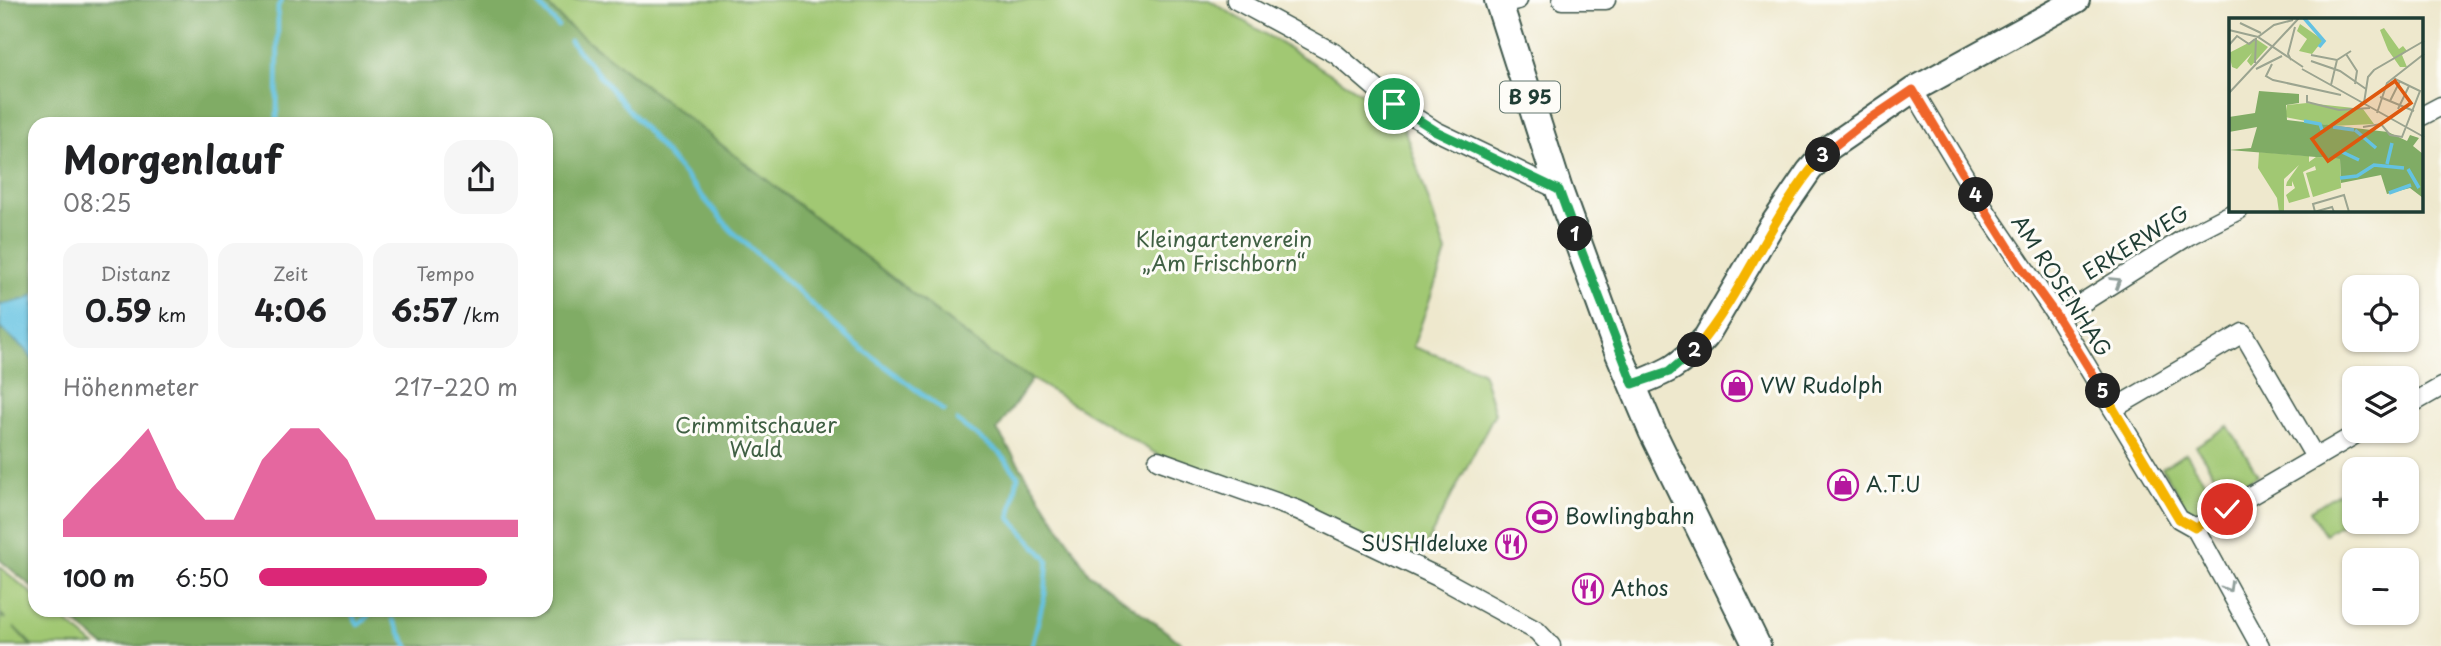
<!DOCTYPE html>
<html lang="de">
<meta charset="utf-8">
<style>
body{margin:0;font-family:"Playpen Sans",sans-serif;background:#f6f6f6;color:#202124;height:100vh;display:flex;flex-direction:column;font-size:26px;white-space:nowrap}
*{box-sizing:border-box;margin:0}
p{font-size:23px;color:#757577}
.icon{flex:none;width:38px;height:38px;fill:none;stroke:currentColor;stroke-width:2;stroke-linecap:round;stroke-linejoin:round}
.map{position:relative;flex:1;overflow:hidden}
.panel{position:absolute;left:28px;top:117px;width:525px;height:500px;display:flex;flex-direction:column;background:#fff;border-radius:21px;box-shadow:0 2px 5px #0004}
.panel>*{flex:none}
.controls{position:absolute;left:2342px;top:275px;display:grid;gap:14px}
.controls a{display:grid;place-items:center;width:77px;height:77px;border-radius:14px;background:#fff;box-shadow:0 2px 5px #0004;font-size:35px}
.pin{position:absolute;display:grid;place-items:center;width:60px;height:60px;color:#fff;margin:-30px;border:4px solid #fff;border-radius:50%;box-shadow:0 2px 7px #0007}
.km{position:absolute;width:35px;height:35px;margin:-18px;border-radius:50%;background:#222;color:#fff;font-size:19px;line-height:35px;text-align:center}
.round{display:grid;place-items:center;flex:none;width:74px;height:74px;border-radius:21px;background:#f6f6f6}
.summary{display:flex;align-items:center;justify-content:space-between;height:119px;padding:0 35px}
h1{font-size:38px;font-weight:700;line-height:52px}
.stats{display:grid;grid-template-columns:repeat(3,1fr);gap:10px;height:119px;padding:7px 35px}
.stats div{display:grid;align-content:center;border-radius:18px;background:#f6f6f6;text-align:center}
.stats b{font-size:30px;font-weight:700}
.stats small{font-size:19px;font-weight:400}
.stats p{font-size:19px}
.chart{height:196px;padding:14px 35px}
.chart p{display:flex;justify-content:space-between}
.chart svg{width:100%;height:126px;margin-top:7px;fill:#db2777;opacity:.7}
ul{padding:0 35px;list-style:none;font-size:23px}
li{display:grid;grid-template-columns:112px 84px 1fr;align-items:center;height:52px}
li i{height:18px;border-radius:9px;background:#db2777}
.map>svg:first-child{display:block}
.green{fill:#a1c873;stroke:#608254;stroke-width:2}
.forest{fill:#80ac65;stroke:#50744c;stroke-width:2}
.water{fill:#64c2e2;stroke:#42808b;stroke-width:2}
.lines{fill:none;stroke-linecap:round;stroke-linejoin:round}
.stream{stroke:#64c2e2;stroke-width:4.5}
.minor-casing{stroke:#3e574b;stroke-width:21}
.secondary-casing{stroke:#3e574b;stroke-width:28}
.primary-casing{stroke:#3e574b;stroke-width:30}
.minor{stroke:#fff;stroke-width:18}
.secondary{stroke:#fff;stroke-width:24}
.primary{stroke:#fff;stroke-width:26}
.oneway{stroke:#8f9e9a}
.split-1-casing{stroke:#fff;stroke-width:14}
.split-2-casing{stroke:#fff;stroke-width:14}
.split-3-casing{stroke:#fff;stroke-width:14}
.split-4-casing{stroke:#fff;stroke-width:14}
.split-5-casing{stroke:#fff;stroke-width:14}
.split-6-casing{stroke:#fff;stroke-width:14}
.split-1{stroke:#22a559;stroke-width:9}
.split-2{stroke:#22a559;stroke-width:9}
.split-3{stroke:#f5b400;stroke-width:9}
.split-4{stroke:#f0652b;stroke-width:9}
.split-5{stroke:#f0652b;stroke-width:9}
.split-6{stroke:#f5b400;stroke-width:9}
.labels{text-anchor:middle;stroke-width:6;stroke-linejoin:round;paint-order:stroke}
.shield{fill:#fdfcf7;stroke:#62766e;stroke-width:2}
.shield-label{font-size:19px;font-weight:bold;fill:#1f3d34}
.park-label{font-size:21px;fill:#406044;stroke:#fdfcf7}
.street-label{font-size:21px;fill:#1f3d34;stroke:#fdfcf7}
.poi-label{font-size:21px;fill:#1f3d34;stroke:#fdfcf7;text-anchor:start}
.inset-river{fill:none;stroke:#64c2e2;stroke-width:3.5}
.inset-road{fill:none;stroke:#9ba490;stroke-width:2}
.view{fill:#de580e;fill-opacity:0.15;stroke:#de580e;stroke-width:3.5}
.inset-edge{fill:none;stroke:#1f3d34;stroke-width:3.5}
</style>
<div class="map">
<svg width="2441" height="646" viewBox="0 0 2441 646">
<rect width="100%" height="100%" fill="#fdfcf7"/>
<filter id="ink" filterUnits="userSpaceOnUse"><feTurbulence type="fractalNoise" baseFrequency=".0143" numOctaves="2"/><feDisplacementMap in="SourceGraphic" scale="14" xChannelSelector="R" yChannelSelector="G"/><feConvolveMatrix kernelMatrix="1 2 1 2 8 2 1 2 1" color-interpolation-filters="sRGB"/></filter>
<filter id="wash" filterUnits="userSpaceOnUse"><feTurbulence type="fractalNoise" baseFrequency=".00686" numOctaves="4" result="noise"/><feDisplacementMap in="SourceGraphic" scale="28" xChannelSelector="R" yChannelSelector="G"/><feGaussianBlur stdDeviation="1.57" result="paint"/><feColorMatrix in="noise" values="0 0 0 0 0 0 0 0 0 0 0 0 0 0 0 0 0 1.4 0 .05"/><feComposite in="paint" operator="in"/></filter>
<g filter="url(#wash)">
<rect width="100%" height="100%" fill="#eee8cd"/>
<g class="green">
<polygon points="543,0 1209,0 1400,116 1446,253 1413,347 1482,371 1495,413 1417,562 1160,456 990,354 565,23"/>
<polygon points="2228,426 2258,475 2227,494 2196,446"/>
<polygon points="2186,453 2216,500 2195,513 2188,510 2162,468"/>
<polygon points="2354,483 2354,516 2325,534 2310,511"/>
<polygon points="0,567 35,596 35,611 53,611 95,646 33,646 14,627 31,646 0,646 0,616 6,619 0,613"/>
</g>
<polygon class="forest" points="0,0 543,0 565,23 990,354 1032,379 997,430 1089,573 1185,646 104,646 61,611 546,611 546,124 35,124 35,589 0,560"/>
<polygon class="water" points="35,294 35,363 26,350 0,328 0,305 26,299"/>
<g class="lines">
<g class="stream">
<polyline points="538,3 558,26"/>
<polyline points="570,41 731,230 852,341 944,411"/>
<polyline points="277,124 278,6 282,0"/>
<polyline points="957,421 1001,454 1018,476 1010,518 1048,560 1045,594 1032,646"/>
<polyline points="351,611 358,625 367,618 371,611"/>
<polyline points="393,620 408,646"/>
</g>
</g>
</g>
<g filter="url(#ink)">
<g class="lines">
<g class="minor-casing">
<g id="minor">
<polyline points="1236,0 1336,54 1394,104 1436,131 1559,190"/>
<polyline points="1562,0 1606,0"/>
<polyline points="1500,4 1518,0"/>
<polyline points="1913,90 1985,210 2058,318 2179,519 2195,528 2260,646"/>
<polyline points="2422,116 2441,106"/>
<polyline points="2058,318 2188,236 2239,210"/>
<polyline points="2406,407 2441,387"/>
<polyline points="2113,409 2243,333 2315,457"/>
<polyline points="1158,460 1298,510 1440,578 1537,631 1551,646"/>
<polyline points="2195,528 2363,430"/>
</g>
</g>
<g class="secondary-casing">
<path id="secondary" d="M1633,385C1668,372 1681,366 1706,337L1770,228L1809,171L1829,148L1913,90L2077,0"/>
</g>
<g class="primary-casing">
<polyline id="primary" points="1498,0 1559,190 1615,344 1652,431 1757,646"/>
</g>
<use href="#minor" class="minor"/>
<use href="#secondary" class="secondary"/>
<use href="#primary" class="primary"/>
</g>
<defs><path id="oneway-chevron" d="M-2-3.5L2.5 0L-2 3.5" fill="none" stroke-width="1.6" stroke-linecap="round" stroke-linejoin="round" transform="scale(1.75)"/></defs>
<g class="oneway">
<use href="#oneway-chevron" transform="translate(2116 282) rotate(-32)"/>
<use href="#oneway-chevron" transform="translate(2228 587) rotate(60)"/>
</g>
</g>
<g class="lines" filter="url(#ink)">
<g class="split-1-casing">
<polyline id="split-1" points="1394,104 1436,131 1559,190 1575,234"/>
</g>
<g class="split-2-casing">
<polyline id="split-2" points="1575,234 1633,384 1669,372 1695,350"/>
</g>
<g class="split-3-casing">
<path id="split-3" d="M1695,350C1745,291 1771,214 1823,155"/>
</g>
<g class="split-4-casing">
<polyline id="split-4" points="1823,155 1861,125 1913,90 1976,195"/>
</g>
<g class="split-5-casing">
<polyline id="split-5" points="1976,195 2019,264 2058,318 2103,391"/>
</g>
<g class="split-6-casing">
<polyline id="split-6" points="2103,391 2179,519 2195,528 2227,509"/>
</g>
<use href="#split-1" class="split-1"/>
<use href="#split-2" class="split-2"/>
<use href="#split-3" class="split-3"/>
<use href="#split-4" class="split-4"/>
<use href="#split-5" class="split-5"/>
<use href="#split-6" class="split-6"/>
</g>
<defs>
<g id="shop-ring" transform="scale(1.575)"><circle r="9.5" fill="#fdfcf7" stroke="#b5179e" stroke-width="1.5"/><path d="M-5-2.5h2.3a2.7 3.5 0 0 1 5.4 0H5L5.5 6h-11ZM-1.5-2.5h3a1.5 2.3 0 0 0-3 0Z" fill="#b5179e"/></g>
<g id="stadium-ring" transform="scale(1.575)"><circle r="9.5" fill="#fdfcf7" stroke="#b5179e" stroke-width="1.5"/><path d="M0-5a6.5 5 0 1 0 0 10a6.5 5 0 1 0 0-10ZM-3.5-1.8h7v3.6h-7Z" fill="#b5179e"/></g>
<g id="restaurant-ring" transform="scale(1.575)"><circle r="9.5" fill="#fdfcf7" stroke="#b5179e" stroke-width="1.5"/><path d="M-5-6h1v4h1v-4h1v4h1v-4h1v5L-1.5 .5V6h-2V.5L-5-1ZM5-6V6H3V1.5H1.5Q1.5-4 5-6Z" fill="#b5179e"/></g>
</defs>
<g fill-rule="evenodd">
<use href="#shop-ring" x="1737" y="386"/>
<use href="#shop-ring" x="1843" y="485"/>
<use href="#stadium-ring" x="1542" y="517"/>
<use href="#restaurant-ring" x="1511" y="544"/>
<use href="#restaurant-ring" x="1588" y="589"/>
</g>
<g class="labels">
<rect class="shield" x="1500" y="81.5" width="60" height="31" rx="5"/>
<g class="shield-label">
<text x="1530" y="104">B 95</text>
</g>
<g class="park-label">
<text x="1224" y="247">Kleingartenverein<tspan x="1224" dy="24">„Am Frischborn“</tspan></text>
<text x="756" y="433">Crimmitschauer<tspan x="756" dy="24">Wald</tspan></text>
</g>
<g class="street-label">
<text transform="translate(2136 243) rotate(-32)" y="7">ERKERWEG</text>
<text transform="translate(2061 286) rotate(57)" y="7">AM ROSENHAG</text>
</g>
<g class="poi-label">
<text x="1760" y="393">VW Rudolph</text>
<text x="1866" y="492">A.T.U</text>
<text x="1565" y="524">Bowlingbahn</text>
<text x="1488" y="551" text-anchor="end">SUSHIdeluxe</text>
<text x="1611" y="596">Athos</text>
</g>
</g>
<g transform="translate(2229 18)">
<rect width="194" height="194" fill="#eee8cd"/>
<path d="M71,6L94,22L83,36L70,33L78,21L68,13ZM155,10L170,31L174,28L178,33L173,37L178,49H171L159,32L151,12ZM27,21L39,29L22,48L18,43L23,35L8,51L3,49L0,35ZM78,85L134,91L145,106L103,108L56,99L58,87ZM30,134L80,138V144L87,139L111,141L112,170L84,179L77,155L87,152L86,148L74,154L81,179L60,185L57,177L66,170L63,163V168H57L58,164L70,147L55,161V194H50L48,180L29,150Z" fill="#a1c873"/>
<path d="M30,73L70,76V85L57,87L58,102L159,114L178,123L181,117L190,120L184,128L194,136V180L181,170L158,176L152,157L112,165L111,141L0,132L22,130L28,109L0,114V99L26,95Z" fill="#80ac65"/>
<path class="inset-river" d="M75,0L95,23L90,29M75,103L91,106L93,112M104,109L125,112M126,112L147,130M111,133L130,142M158,146L163,125M179,151L190,170M111,160L128,158L145,147L175,150M160,175L182,167"/>
<path class="inset-road" d="M11,5L32,15M0,12L29,19L74,49M29,19L45,7L64,2M0,27L8,18L20,26L26,21M117,36L128,53L126,66M82,37L108,42L122,33M62,42L59,36L66,9M82,43L111,53L137,71M26,45L27,20M43,46L37,58L44,62L112,77M27,51L53,38M73,51L195,119M102,67L108,42M0,75L70,0M78,77V84L110,92L141,90M151,79L185,93M161,83L171,63M135,85L139,59L145,52L195,23M169,91L180,68M148,95L158,65L195,36M134,109L152,106L161,117L173,119L191,73L164,60M85,194L103,189L105,194M86,194L84,186L115,177L120,194"/>
<path class="view" d="M166,63L182,85L99,143L83,121Z"/>
<rect width="194" height="194" class="inset-edge"/>
</g>
</svg>
<div class="controls">
<a><svg class="icon" aria-label="locate" viewBox="0 0 24 24"><circle cx="12" cy="12" r="6"/><path d="M12 2v4M12 18v4M2 12h4M18 12h4"/></svg></a>
<a><svg class="icon" aria-label="layers" viewBox="0 0 24 24"><path d="M12 4l9 5-9 5-9-5zM3 14l9 5 9-5"/></svg></a>
<a>+</a>
<a>−</a>
</div>
<div class="pin" style="left:1394px;top:104px;background:#1e9e55"><svg class="icon" aria-label="arrive" viewBox="0 0 24 24"><path d="M6 21V4h12l-3 4 3 4H6"/></svg></div>
<div class="pin" style="left:2227px;top:509px;background:#d93025"><svg class="icon" aria-label="check" viewBox="0 0 24 24"><path d="M5 12l5 5 9-10"/></svg></div>
<b class="km" style="left:1575px;top:234px">1</b>
<b class="km" style="left:1695px;top:350px">2</b>
<b class="km" style="left:1823px;top:155px">3</b>
<b class="km" style="left:1976px;top:195px">4</b>
<b class="km" style="left:2103px;top:391px">5</b>
<section class="panel">
<div class="summary"><div><h1>Morgenlauf</h1><p>08:25</p></div><a class="round"><svg class="icon" aria-label="share" viewBox="0 0 24 24"><path d="M12 15V3M7 8l5-5 5 5M5 13v7h14v-7"/></svg></a></div>
<div class="stats">
<div><p>Distanz</p><b>0.59<small> km</small></b></div>
<div><p>Zeit</p><b>4:06</b></div>
<div><p>Tempo</p><b>6:57<small> /km</small></b></div>
</div>
<div class="chart"><p><span>Höhenmeter</span>217–220 m</p>
<svg viewBox="0 0 160 44" preserveAspectRatio="none"><path d="M0 44V38L10 27L20 17L30 6L40 27L50 38L60 38L70 17L80 6L90 6L100 17L110 38L120 38L130 38L140 38L150 38L160 38V44z"/></svg>
</div>
<ul>
<li><b>100 m</b>6:50<i style="width:88%"></i></li>
</ul>
</section>
</div>
